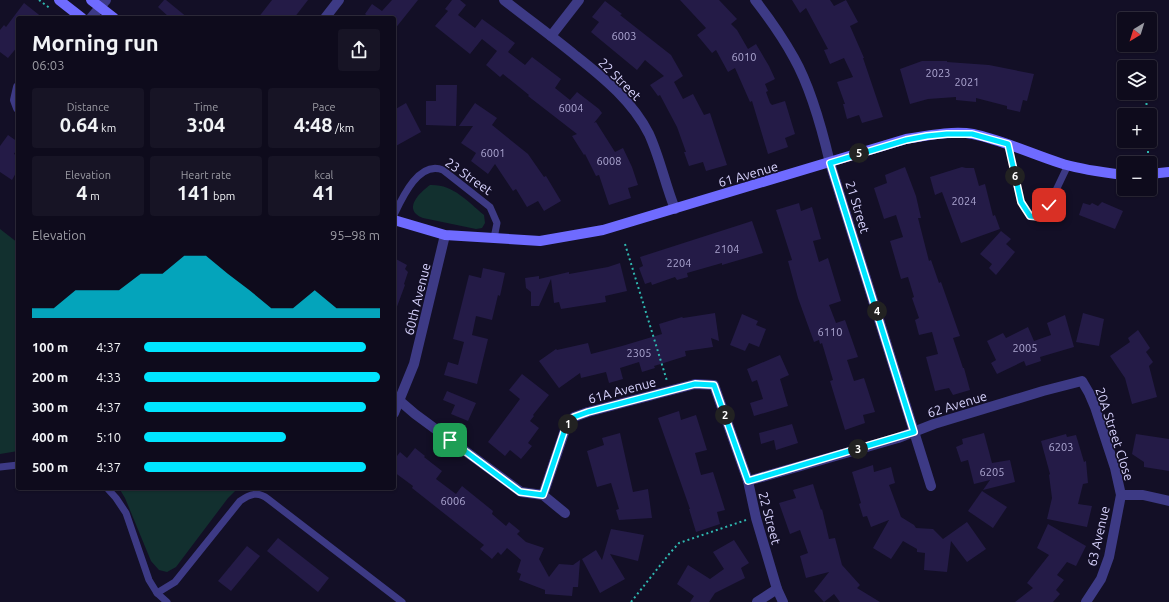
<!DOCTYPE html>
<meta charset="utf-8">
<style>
body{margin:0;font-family:Ubuntu,sans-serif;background:#171425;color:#f1f3f6;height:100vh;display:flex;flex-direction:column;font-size:15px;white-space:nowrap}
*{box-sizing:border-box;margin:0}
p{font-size:13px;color:#9b9ba3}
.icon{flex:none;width:22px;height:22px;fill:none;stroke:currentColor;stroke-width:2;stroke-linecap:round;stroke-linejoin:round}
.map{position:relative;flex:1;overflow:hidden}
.panel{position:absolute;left:16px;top:16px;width:380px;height:474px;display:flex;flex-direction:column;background:#0e0b1c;border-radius:4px;box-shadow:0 1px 3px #0004,0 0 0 1px #2e2b3b}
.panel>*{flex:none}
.needle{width:26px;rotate:218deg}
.tools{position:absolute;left:1117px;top:12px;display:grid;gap:8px}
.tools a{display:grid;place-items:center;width:40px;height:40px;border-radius:4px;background:#0e0b1c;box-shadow:0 1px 3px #0004,0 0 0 1px #2e2b3b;font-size:20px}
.pin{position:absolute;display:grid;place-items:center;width:34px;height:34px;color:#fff;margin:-17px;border-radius:8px;box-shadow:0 2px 6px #0006}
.km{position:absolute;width:20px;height:20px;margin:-10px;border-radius:50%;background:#222;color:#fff;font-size:11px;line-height:20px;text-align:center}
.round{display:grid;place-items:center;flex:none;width:42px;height:42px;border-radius:4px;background:#171425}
.head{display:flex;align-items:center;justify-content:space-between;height:68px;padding:0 16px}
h1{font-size:22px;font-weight:700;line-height:30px}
.stats{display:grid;grid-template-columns:repeat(3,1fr);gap:6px;height:68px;padding:4px 16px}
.stats div{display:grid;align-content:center;border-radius:4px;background:#171425;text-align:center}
.stats b{font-size:20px;font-weight:700}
.stats small{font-size:11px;font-weight:400}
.stats p{font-size:11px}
.chart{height:112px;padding:8px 16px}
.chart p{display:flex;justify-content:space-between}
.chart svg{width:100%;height:72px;margin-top:4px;fill:#00e5ff;opacity:.7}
ul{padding:0 16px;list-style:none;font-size:13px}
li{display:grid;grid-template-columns:64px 48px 1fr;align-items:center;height:30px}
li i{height:10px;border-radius:5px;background:#00e5ff}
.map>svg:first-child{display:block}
.green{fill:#12302f}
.building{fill:#241b47}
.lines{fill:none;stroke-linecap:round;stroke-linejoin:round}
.path{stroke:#2fb8b0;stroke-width:2;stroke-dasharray:2 3;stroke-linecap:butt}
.lane{stroke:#3d3a85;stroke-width:7}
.street{stroke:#3d3a85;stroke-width:10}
.secondary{stroke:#6f6bff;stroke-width:10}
.route-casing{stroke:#fff;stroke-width:8}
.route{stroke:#00e5ff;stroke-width:5}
.labels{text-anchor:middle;stroke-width:3.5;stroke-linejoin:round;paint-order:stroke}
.number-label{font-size:11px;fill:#aca6d1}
.street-label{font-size:13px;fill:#d9d4ff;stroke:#130f26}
</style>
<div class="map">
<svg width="1169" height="602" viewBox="0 0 1169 602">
<rect width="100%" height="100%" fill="#130f26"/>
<g class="green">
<path d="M430,185C453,184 467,201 484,215L485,223L482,228L476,229L423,218C402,210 419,193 430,185Z"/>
<polygon points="0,229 18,243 18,451 0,454"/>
<polygon points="119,488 238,488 228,498 176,567 167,572 159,570 151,561 125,498"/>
</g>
<g class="building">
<polygon points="164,0 166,0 188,18 170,18 158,7"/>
<polygon points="272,0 308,0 294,18 258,18"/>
<polygon points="392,0 418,0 394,30 394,18 370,18 365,14 372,4 382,11"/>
<polygon points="452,0 460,0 466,5 458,15 475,28 482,19 515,43 508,52 525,65 532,57 561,79 555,88 570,100 577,92 599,109 602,113 594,123 596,122 615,152 623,148 632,167 638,185 628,188 631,198 609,205 599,175 596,176 585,154 584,155 572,136 577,134 528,96 529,95 503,74 500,77 486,65 497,51 482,39 470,54 435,26 448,11 445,9"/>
<polygon points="680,0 719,0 737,19 731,24 737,30 748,49 756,44 769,66 775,79 765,84 768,91 766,92 770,103 772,105 785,101 795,134 785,138 788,147 768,154 752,101 750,102 735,68 728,72 716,50 712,53 697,35 706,28"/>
<polygon points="792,0 830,0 834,6 846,0 858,22 850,26 864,58 863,58 883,117 862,123 859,115 847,119 843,104 845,104 837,82 853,77 844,58 830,64 824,50 828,49 806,8 800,13"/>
<polygon points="605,1 622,14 620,15 671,55 683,76 674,82 683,99 693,94 704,115 710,113 727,165 706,171 703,162 689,166 684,152 686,152 677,127 660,95 658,96 650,85 664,76 645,60 637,70 591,32 599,22 592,17"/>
<polygon points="24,3 43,18 18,18 18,46 8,58 0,52 0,30 4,25 6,27"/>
<polygon points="922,61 947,61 947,62 989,65 1034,74 1027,101 1023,100 1020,112 1007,109 1007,106 976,98 976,102 956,100 956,97 928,99 910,104 900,69"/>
<polygon points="436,85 457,85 456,126 426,125 426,101 436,101"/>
<polygon points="406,103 421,132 394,147 394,110"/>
<polygon points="475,103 497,118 492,125 528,154 544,177 546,176 561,201 544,211 538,201 527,207 516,189 513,191 495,164 488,174 471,161 476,153 461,143 473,126 459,126"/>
<polygon points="8,135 18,142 18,147 14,154 18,156 18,169 12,180 0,172 0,146"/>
<polygon points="905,167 916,196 921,218 918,218 929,261 931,260 939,283 941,282 960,336 953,338 963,368 964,368 970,390 953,395 949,388 935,391 926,357 938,354 932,332 919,335 915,320 919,318 912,298 914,297 908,277 901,279 890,241 903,237 896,215 884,219 874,188 887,183 885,175"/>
<polygon points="962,167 966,168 974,168 979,186 985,184 993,216 995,215 1000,229 961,243 942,192 935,195 930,177"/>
<polygon points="1102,202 1123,211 1115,229 1079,215 1083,203 1090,205 1092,203 1098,206"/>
<polygon points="799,203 801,211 812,207 821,239 813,241 819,262 828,258 841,301 829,305 836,323 845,320 858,357 847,360 854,381 864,378 875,412 863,415 865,423 845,430 830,381 833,380 822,343 820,344 819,340 814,342 798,298 788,261 792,260 776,210"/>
<polygon points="752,221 763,253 722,265 722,263 687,273 688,277 677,280 675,277 652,285 651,282 645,284 639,268 643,266 640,257"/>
<polygon points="1001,231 1011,239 1006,244 1015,252 996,275 989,268 992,264 980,254"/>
<polygon points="394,258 407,265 405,269 408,272 404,284 405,285 395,312"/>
<polygon points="620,263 627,291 605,296 606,302 561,309 559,302 554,303 551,279 539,306 531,306 531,292 526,288 525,278 539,276 539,279 569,272 569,274 608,267"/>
<polygon points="483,268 505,273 500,296 498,295 492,320 476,316 472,335 488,339 477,384 444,375 448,362 458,365 464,342 453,339 469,275 481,278"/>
<polygon points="715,313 719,341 711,338 713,347 685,351 686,356 654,366 655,368 642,372 639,362 620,368 623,379 609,383 606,372 581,378 580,373 559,388 539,361 556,349 557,350 588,343 591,354 622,346 662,334 659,324 682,317 683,318"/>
<polygon points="1083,313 1104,319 1099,346 1076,342"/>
<polygon points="742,314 758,321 756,325 766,329 759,347 749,343 745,351 730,345"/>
<polygon points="1065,315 1074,347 1040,357 1041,361 1026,366 1024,361 997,374 991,363 996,360 987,341 1003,333 1006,338 1028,327 1034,341 1051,335 1047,323"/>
<polygon points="1138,330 1150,348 1146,352 1153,362 1149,366 1157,397 1132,404 1125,378 1110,356 1130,342 1128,338"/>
<polygon points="780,355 789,375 780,379 788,406 754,416 750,403 763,399 757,380 752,382 747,369"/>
<polygon points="522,374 549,395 533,415 534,416 530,421 539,428 528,443 532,446 521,459 510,450 505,456 488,442 520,399 509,390"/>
<polygon points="447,391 476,403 468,421 451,414 455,405 443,400"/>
<polygon points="679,411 681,420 696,415 707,450 695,453 701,475 713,472 725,510 717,512 720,524 696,532 689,509 690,509 658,418"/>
<polygon points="792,424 798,443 776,450 774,440 761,444 759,433"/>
<polygon points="620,433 633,492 648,489 652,518 619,520 616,510 619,509 611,483 597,487 587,451 604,445 602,438"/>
<polygon points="984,433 992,463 1010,460 1015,482 983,490 990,480 974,484 968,460 961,462 956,447 963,444 962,439"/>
<polygon points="1066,434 1067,437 1076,435 1084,462 1086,461 1088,483 1083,484 1078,504 1092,506 1087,527 1047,519 1052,498 1049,475 1050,474 1041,441"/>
<polygon points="1136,434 1169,439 1169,471 1144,467 1144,462 1132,454"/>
<polygon points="415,448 425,456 424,457 442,471 436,479 456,494 462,486 493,511 492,514 506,526 509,522 520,531 517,534 526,542 544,548 539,559 549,577 559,564 573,565 580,560 578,587 573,587 572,596 545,594 545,590 519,580 521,574 517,572 521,560 507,548 501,555 498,552 492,559 480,549 484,545 412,488 413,486 394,472 394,460 400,452 407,458"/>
<polygon points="873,465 874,472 891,467 895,483 889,485 901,517 914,525 916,528 933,529 943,539 967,522 986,549 967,562 951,541 947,572 924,570 925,553 917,552 917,549 903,541 891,559 873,548 889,520 871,527 867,516 863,517 859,504 861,503 852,472"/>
<polygon points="813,484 821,510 822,509 829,539 835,538 842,565 860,585 857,588 880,602 840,602 834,594 824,602 814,591 829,572 806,578 800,556 808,553 800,530 790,534 779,503 796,498 793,490"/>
<polygon points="982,491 1007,507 993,528 968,511"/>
<polygon points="1048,524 1086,546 1076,566 1067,562 1057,575 1064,580 1056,590 1060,594 1053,602 1015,602 1033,588 1027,583 1049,555 1037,548"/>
<polygon points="611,529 644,535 638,561 610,554 625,579 600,593 582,559 596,550 602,560"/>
<polygon points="278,538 329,578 318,592 267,551"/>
<polygon points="734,540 749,563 741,568 745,578 715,593 709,602 690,602 694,596 677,584 688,565 710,579 724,569 713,552"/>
<polygon points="247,546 260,556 231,591 218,581"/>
</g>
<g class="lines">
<g class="path">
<polyline points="39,0 51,9"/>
<polyline points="1146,93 1147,115"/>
<polyline points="1148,141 1148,155"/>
<polyline points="625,244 667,381"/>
<polyline points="631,602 670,553 679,543 746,520"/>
</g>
<g class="lane">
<polyline points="1008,144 1021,202 1030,216 1041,217 1049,205 1068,165"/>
<path d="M394,215C402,198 419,160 443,170L490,207L497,223L494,238"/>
<polyline points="0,467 18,465"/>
<polyline points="107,488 116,498 126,513 149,580 157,593 167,602"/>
<path d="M157,593L175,582L240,501C250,494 258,491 268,499L402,602"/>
</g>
<g class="street">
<path d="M504,0C528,19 553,37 576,56C604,78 633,102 649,134C660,158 665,184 675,209"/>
<path d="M755,0C769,18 783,38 794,58C811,88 822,129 830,163L931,486"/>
<polyline points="91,18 106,0"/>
<polyline points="325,18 339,0"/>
<polyline points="551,36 579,0"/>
<polyline points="18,87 15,100 18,108"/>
<polyline points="394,396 415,414 521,492 543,495 565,513"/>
<polyline points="394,413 414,364 445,235"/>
<polyline points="748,481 898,438 934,424 1043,391 1082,381 1089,393 1095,407 1115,468 1121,495 1109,557 1101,579 1086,602"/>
<polyline points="543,495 566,427 574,417 588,412 695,384 714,385 748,481 756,518 777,589 783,602"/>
<polyline points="1121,495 1143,495 1169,501"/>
<polyline points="757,602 777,589"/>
</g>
<g class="secondary">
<polyline points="59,0 82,18"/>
<polyline points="91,0 114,18"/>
<polyline points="1150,174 1169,172"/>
<path d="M394,220L445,235L540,241L603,230L906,139C925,136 954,130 973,134C1002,140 1032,154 1060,163C1081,170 1103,172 1124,175"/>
</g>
</g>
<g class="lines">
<g class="route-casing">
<polyline id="route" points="450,440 520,492 543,495 566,426 574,417 588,412 695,384 714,385 748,481 914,432 830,163 906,140 927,136 947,134 972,134 1008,144 1021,202 1030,216 1041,217 1049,205"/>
</g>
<use href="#route" class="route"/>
</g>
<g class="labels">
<g class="number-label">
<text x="624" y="40">6003</text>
<text x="744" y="61">6010</text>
<text x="938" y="77">2023</text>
<text x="967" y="86">2021</text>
<text x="571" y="112">6004</text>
<text x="493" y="157">6001</text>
<text x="609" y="165">6008</text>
<text x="964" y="205">2024</text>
<text x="727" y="253">2104</text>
<text x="679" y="267">2204</text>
<text x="830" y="336">6110</text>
<text x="1025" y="352">2005</text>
<text x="639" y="357">2305</text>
<text x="1061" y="451">6203</text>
<text x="992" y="476">6205</text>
<text x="453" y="505">6006</text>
</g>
<g class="street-label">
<text transform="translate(620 79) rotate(45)" y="5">22 Street</text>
<text transform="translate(748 174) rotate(-16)" y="5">61 Avenue</text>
<text transform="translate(469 176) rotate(35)" y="5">23 Street</text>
<text transform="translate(858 207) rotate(73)" y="5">21 Street</text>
<text transform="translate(417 299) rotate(-76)" y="5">60th Avenue</text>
<text transform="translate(622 390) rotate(-15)" y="5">61A Avenue</text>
<text transform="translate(957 404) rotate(-17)" y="5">62 Avenue</text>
<text transform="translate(1115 434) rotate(72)" y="5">20A Street Close</text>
<text transform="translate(770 518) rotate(75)" y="5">22 Street</text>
<text transform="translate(1098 536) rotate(-77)" y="5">63 Avenue</text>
</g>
</g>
</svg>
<div class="tools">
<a><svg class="needle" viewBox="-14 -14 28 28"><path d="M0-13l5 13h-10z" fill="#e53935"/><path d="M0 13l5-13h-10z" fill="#9b9ba3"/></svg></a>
<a><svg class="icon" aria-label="layers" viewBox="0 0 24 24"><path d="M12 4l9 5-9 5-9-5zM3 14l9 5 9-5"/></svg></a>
<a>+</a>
<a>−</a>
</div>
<div class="pin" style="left:450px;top:440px;background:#1e9e55"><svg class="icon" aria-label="arrive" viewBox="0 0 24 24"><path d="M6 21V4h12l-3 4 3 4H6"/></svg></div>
<div class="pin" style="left:1049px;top:205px;background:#d93025"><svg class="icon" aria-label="check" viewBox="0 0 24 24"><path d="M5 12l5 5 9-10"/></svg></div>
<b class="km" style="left:568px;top:424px">1</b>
<b class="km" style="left:725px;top:415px">2</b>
<b class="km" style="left:858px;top:449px">3</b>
<b class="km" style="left:877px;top:311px">4</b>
<b class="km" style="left:859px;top:153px">5</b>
<b class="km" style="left:1015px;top:176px">6</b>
<section class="panel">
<div class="head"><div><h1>Morning run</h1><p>06:03</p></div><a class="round"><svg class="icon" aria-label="share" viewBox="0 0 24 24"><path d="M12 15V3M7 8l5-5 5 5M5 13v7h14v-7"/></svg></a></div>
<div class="stats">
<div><p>Distance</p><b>0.64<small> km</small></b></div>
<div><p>Time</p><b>3:04</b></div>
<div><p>Pace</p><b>4:48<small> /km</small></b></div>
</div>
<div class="stats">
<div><p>Elevation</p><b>4<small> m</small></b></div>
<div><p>Heart rate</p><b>141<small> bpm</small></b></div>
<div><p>kcal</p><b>41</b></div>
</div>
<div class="chart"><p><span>Elevation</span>95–98 m</p>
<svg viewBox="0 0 160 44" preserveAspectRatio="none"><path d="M0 44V38L10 38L20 27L30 27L40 27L50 17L60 17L70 6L80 6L90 17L100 27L110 38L120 38L130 27L140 38L150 38L160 38V44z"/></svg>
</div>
<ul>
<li><b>100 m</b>4:37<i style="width:94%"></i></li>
<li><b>200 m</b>4:33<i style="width:100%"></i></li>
<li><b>300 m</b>4:37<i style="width:94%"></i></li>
<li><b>400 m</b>5:10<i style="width:60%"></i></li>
<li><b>500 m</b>4:37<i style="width:94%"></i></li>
</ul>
</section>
</div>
